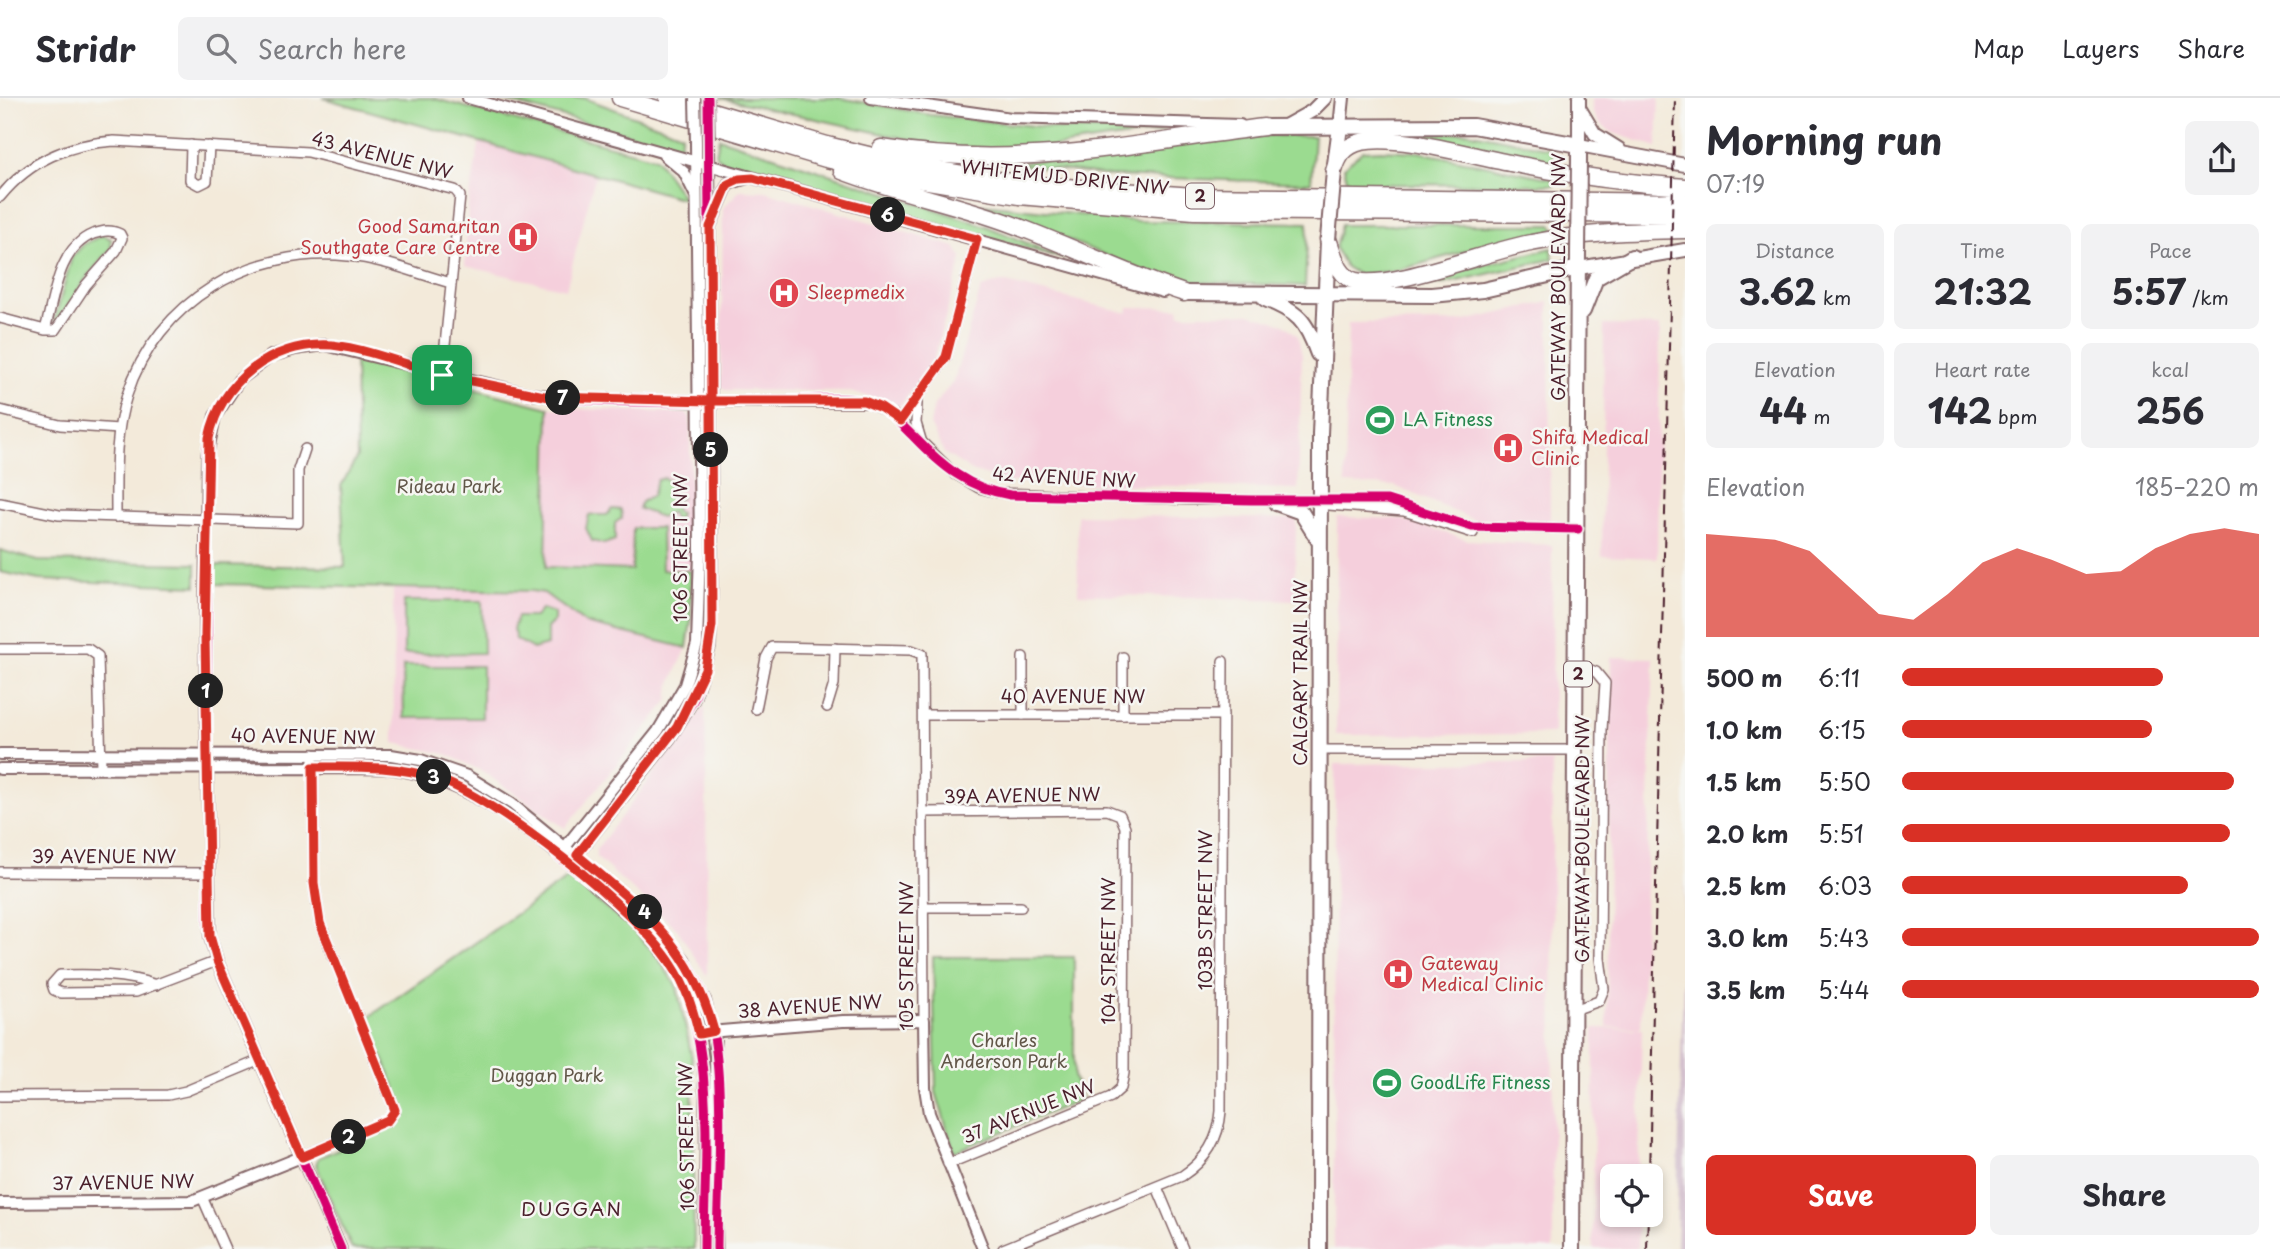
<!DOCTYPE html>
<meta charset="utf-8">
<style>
body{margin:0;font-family:"Playpen Sans",sans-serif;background:#f2f2f3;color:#2b2b33;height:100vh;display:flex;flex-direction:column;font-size:26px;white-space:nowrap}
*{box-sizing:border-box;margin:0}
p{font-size:23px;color:#7c7c81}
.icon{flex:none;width:38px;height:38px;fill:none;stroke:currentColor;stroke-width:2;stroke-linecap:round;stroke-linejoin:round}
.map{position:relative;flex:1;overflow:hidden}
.side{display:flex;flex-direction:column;background:#fff;width:595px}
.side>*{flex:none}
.fabs{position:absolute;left:1600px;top:1066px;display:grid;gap:14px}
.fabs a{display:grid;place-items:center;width:63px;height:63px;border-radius:10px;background:#fff;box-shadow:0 4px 10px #0003;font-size:35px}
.pin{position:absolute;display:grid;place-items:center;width:60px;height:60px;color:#fff;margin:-30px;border-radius:14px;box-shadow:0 4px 10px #0006}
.km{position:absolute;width:35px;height:35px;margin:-18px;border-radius:50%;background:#222;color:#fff;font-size:19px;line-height:35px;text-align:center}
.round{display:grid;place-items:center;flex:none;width:74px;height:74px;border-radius:10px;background:#f2f2f3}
.overview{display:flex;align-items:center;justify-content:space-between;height:119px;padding:0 21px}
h1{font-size:38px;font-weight:700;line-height:52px}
.stats{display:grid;grid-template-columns:repeat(3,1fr);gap:10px;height:119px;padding:7px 21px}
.stats div{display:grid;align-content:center;border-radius:10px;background:#f2f2f3;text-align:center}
.stats b{font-size:35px;font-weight:700}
.stats small{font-size:19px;font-weight:400}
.stats p{font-size:19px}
.chart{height:196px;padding:14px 21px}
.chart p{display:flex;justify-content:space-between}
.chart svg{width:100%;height:126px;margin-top:7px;fill:#d93025;opacity:.7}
.action{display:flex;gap:14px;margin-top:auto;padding:14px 21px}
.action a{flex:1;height:80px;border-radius:10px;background:#d93025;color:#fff;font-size:28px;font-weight:700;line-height:80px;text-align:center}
.action a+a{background:#f2f2f3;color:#2b2b33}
ul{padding:0 21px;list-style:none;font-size:23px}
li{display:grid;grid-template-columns:112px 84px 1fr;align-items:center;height:52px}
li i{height:18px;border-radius:9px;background:#d93025}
header{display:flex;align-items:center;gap:42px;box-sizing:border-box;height:98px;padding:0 35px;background:#fff;border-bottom:2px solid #e1e1e2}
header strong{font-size:33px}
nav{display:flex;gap:38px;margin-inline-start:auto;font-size:24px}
.search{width:490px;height:63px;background:#f2f2f3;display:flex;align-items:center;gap:18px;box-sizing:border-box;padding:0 24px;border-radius:10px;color:#7c7c81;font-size:26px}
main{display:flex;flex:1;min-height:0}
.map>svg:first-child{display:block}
.built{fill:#f5cfdc}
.industrial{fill:#d1bdcc}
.green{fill:#9bdb90;stroke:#727d5e;stroke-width:2}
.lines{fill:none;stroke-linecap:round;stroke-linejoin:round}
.minor-casing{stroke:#856668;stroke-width:12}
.tertiary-casing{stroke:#856668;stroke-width:14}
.secondary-casing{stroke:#856668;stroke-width:16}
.trunk-casing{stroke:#856668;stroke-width:18}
.motorway-casing{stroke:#856668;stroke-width:19}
.minor{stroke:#fff;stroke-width:9}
.tertiary{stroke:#fff;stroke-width:10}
.secondary{stroke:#fff;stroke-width:12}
.trunk{stroke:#fff;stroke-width:14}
.motorway{stroke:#fff;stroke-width:16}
.rail{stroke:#4a1f2b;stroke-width:2;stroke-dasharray:10 5;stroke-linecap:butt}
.tertiary-bridge-casing{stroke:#856668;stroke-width:14;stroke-linecap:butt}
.trunk-bridge-casing{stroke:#856668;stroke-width:18;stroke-linecap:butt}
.tertiary-bridge{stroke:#fff;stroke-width:10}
.trunk-bridge{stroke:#fff;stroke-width:14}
.cycleway-casing{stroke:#f6f6f2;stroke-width:13}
.cycleway{stroke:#d6006c;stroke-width:9}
.route-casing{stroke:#fff;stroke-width:14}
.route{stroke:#d93025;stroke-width:9}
.labels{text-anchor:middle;stroke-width:5;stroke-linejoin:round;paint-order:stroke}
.shield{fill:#f6f6f2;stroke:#7e6067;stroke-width:2}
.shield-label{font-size:16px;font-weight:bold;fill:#4a1f2b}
.street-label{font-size:18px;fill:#4a1f2b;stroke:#f6f6f2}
.health-label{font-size:18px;fill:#be3a42;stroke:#f6f6f2;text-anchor:start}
.leisure-label{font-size:18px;fill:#27864d;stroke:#f6f6f2;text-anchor:start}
.park-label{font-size:18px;fill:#625749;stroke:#f6f6f2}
.neighbourhood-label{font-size:19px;letter-spacing:2px;fill:#4a1f2b;stroke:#f6f6f2}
</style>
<header>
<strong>Stridr</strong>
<div class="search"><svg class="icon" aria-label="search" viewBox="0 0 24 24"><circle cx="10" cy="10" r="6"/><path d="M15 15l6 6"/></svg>Search here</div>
<nav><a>Map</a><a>Layers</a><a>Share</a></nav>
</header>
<main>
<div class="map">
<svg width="1685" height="1151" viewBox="0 0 1685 1151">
<rect width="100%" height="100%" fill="#f6f6f2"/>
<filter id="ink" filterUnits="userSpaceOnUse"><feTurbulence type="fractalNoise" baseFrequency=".0143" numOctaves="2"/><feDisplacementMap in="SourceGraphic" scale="14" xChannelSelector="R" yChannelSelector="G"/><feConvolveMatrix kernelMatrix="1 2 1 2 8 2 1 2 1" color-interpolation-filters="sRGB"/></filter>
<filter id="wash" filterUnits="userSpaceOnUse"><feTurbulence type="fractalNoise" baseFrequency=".00686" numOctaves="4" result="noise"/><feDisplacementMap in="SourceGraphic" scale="28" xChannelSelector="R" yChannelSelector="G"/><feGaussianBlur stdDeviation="1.57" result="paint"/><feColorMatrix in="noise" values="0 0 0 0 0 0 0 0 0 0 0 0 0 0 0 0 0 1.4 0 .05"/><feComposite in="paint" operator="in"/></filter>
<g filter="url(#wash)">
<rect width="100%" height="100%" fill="#f3eada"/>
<g class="built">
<polygon points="1592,0 1659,0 1657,49 1613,35 1599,25 1592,13"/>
<polygon points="480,41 596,75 566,191 465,168 468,109"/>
<polygon points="740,92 765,93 955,149 962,160 932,267 898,310 893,311 869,299 846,293 726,292 721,288 723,110"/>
<polygon points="1002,184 1128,215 1129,209 1179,210 1180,216 1249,216 1284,226 1298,238 1302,258 1298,391 1010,384 974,374 944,355 930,327 934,307 954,283 981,190"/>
<polygon points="1549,204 1550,423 1474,422 1395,388 1345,386 1348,225 1460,224"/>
<polygon points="1604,227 1660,228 1657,460 1602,458"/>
<polygon points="549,310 685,315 690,319 691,473 545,470"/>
<polygon points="1077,417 1296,421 1295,502 1078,496"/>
<polygon points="1337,419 1401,421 1468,442 1552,447 1553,636 1336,637"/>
<polygon points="393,489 543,495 585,525 687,550 670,587 668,603 565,730 482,673 446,656 394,645"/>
<polygon points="1611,559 1654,560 1641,930 1607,929"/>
<polygon points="705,608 706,662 707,878 677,831 596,759 596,752"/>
<polygon points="1552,664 1553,1151 1334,1151 1335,666"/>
<polygon points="1594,930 1642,931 1638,1078 1612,1078 1612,1116 1638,1117 1637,1151 1593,1151"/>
</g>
<polygon class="industrial" points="1685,775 1685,1151 1676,1151 1683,883"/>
<g class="green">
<polygon points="323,0 432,0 656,60 684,101"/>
<polygon points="494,0 584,0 682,36 679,50"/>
<polygon points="720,0 840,0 931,17 1061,31 1166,33 1023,53 939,48"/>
<polygon points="1468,34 1551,51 1556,65 1403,37"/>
<polygon points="1236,37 1314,38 1311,85 1110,78 1013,66"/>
<polygon points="719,40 986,128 1065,161 728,67 716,57"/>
<polygon points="1381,52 1419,54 1554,81 1554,87 1348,86 1344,69 1363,53"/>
<polygon points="981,106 1137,123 1308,125 1305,188 1168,183"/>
<polygon points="1341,127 1552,127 1556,133 1505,142 1399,172 1359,177 1346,169 1335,150"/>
<polygon points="103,137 111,141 111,151 87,179 58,223 54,224 72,159 84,146"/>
<polygon points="1552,150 1553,161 1444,186 1408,185"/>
<polygon points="355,261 549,310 546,469 632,472 633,430 661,430 662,472 691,473 691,523 687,550 585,525 544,495 531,493 213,486 215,467 345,469 341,388 357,359"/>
<polygon points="664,380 674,386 674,395 681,399 674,405 676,414 680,415 678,422 674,421 671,414 661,419 639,411 641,404 652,398 657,382"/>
<polygon points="612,411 621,412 622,420 615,425 615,442 604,446 592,443 586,430 589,417 607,417"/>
<polygon points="0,452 38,463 196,466 196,488 39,482 0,474"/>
<polygon points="404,503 482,503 483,555 404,556"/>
<polygon points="542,511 554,515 554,523 547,530 547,547 533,551 516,541 513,531 517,519 535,519"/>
<polygon points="403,568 482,568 482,620 404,620"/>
<polygon points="568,780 630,829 654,854 677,889 692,960 694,1151 352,1151 316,1067 318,1060 402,1023 405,1012 366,921"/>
<polygon points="933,859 1074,859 1074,979 1082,1001 954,1054 936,994"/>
</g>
</g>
<g filter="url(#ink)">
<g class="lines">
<g class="minor-casing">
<g id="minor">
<polyline points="191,47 190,82 199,87 207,83 209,48"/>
<path d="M0,99C30,62 68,46 114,43L308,54L455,92L460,98L442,277"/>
<path d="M0,220L45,232H56L86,187L116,153L122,140L120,136C111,131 103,133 93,136C58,150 54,200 45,232"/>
<polyline points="711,304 869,305 895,318 955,376 979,390 998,395 1196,402 1387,402 1472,429 1578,431"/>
<polyline points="917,305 916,325 922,345"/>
<polyline points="0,312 60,327 119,331"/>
<polyline points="900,323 946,259 977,141"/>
<polyline points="0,405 59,417 298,425 298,372 305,351"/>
<polyline points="1316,406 1404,413 1473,435"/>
<path d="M116,419C116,378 114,337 127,297C157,203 252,148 348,158C383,161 418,176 451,185"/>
<polyline points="0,551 88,551 98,558 101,669"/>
<polyline points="1023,559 1023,617"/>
<polyline points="827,609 834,586 835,550"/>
<polyline points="756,611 766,560 772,549 911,552 922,556 924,922"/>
<polyline points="924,617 1223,617"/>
<polyline points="1123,617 1123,559"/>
<polyline points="1320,652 1577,652"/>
<polyline points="923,714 1107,712 1120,717 1125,729 1124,975 1121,990 1111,999 948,1066"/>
<polyline points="0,774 208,775"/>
<polyline points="924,809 1021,809"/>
<path d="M156,887C125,876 92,876 60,877L52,886L54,892L61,895L136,894L217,863"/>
<polyline points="1574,912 1599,903 1604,891 1600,860 1602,632 1605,585 1596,574 1578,567"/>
<polyline points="0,998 168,997 186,993 260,962"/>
<polyline points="301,1059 388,1022 395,1012 320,825 314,785 313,656"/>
<polyline points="1157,1089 1183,1151"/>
<polyline points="203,1101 225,1151"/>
<path d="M1003,1151L1182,1078C1205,1063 1219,1041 1221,1013L1223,563"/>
</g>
</g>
<g class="tertiary-casing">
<g id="tertiary">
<polyline points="468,0 1163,194"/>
<polyline points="871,0 1011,20 1240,27"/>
<polyline points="664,57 684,74 695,96"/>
<polyline points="711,126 728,86 747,80"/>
<polyline points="0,656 391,657 421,662 467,678 512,706 645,815 684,861 705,902 715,943 717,1151"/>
<path d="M0,671L388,670C487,682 564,762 637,824C660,847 680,873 691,904C713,970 704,1080 704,1151"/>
<polyline points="562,753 658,633 685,587 697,546 700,455 696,45"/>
<polyline points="572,762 670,640 694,601 710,549 712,477 709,49"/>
<polyline points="709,934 843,923 924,922 925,990 929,1015 983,1151"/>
<polyline points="0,1105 192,1103 301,1059"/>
<polyline points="341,1151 217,863 210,838 205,537 207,357 215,318 239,282 271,258 295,251 325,247 530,296 579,301 711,304"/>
</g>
</g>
<g class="secondary-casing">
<g id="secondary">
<polyline points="1579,0 1579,47 1685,67"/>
<polyline points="1580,11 1595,36 1619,51"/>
<polyline points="1285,28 1312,13 1325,0"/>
<polyline points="1340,29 1343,0"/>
<polyline points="1579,170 1685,152"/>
</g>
</g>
<g class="trunk-casing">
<g id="trunk">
<polyline points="1264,29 1473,28 1579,47 1579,62"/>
<polyline points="1335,66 1340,29"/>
<polyline points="1184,195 1432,197 1483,192 1579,170"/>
<path d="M1265,201C1298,214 1306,222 1318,256"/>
<polyline points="1583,213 1596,180 1632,159"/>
<polyline points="1276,405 1301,414 1319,443"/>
<polyline points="1319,1151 1320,336 1328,142"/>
<polyline points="1572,1151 1578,154"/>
</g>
</g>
<g class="motorway-casing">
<g id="motorway">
<polyline points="620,0 826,61 904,79 1019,98 1194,113 1685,117"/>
<polyline points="668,0 827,47 914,68 1023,86 1194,98 1685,104"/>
<path d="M881,50C1016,72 1131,46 1264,29"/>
<path d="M842,73C894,93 948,104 1000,122C1063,144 1121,174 1184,195"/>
<path d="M1334,73C1338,58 1345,48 1361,44C1399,36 1470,58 1510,65C1568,77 1626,85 1685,89"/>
<path d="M1328,141C1334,156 1337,179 1356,183C1390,192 1490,152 1531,145C1582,135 1633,133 1685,132"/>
</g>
</g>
<use href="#minor" class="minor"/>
<use href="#tertiary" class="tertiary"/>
<use href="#secondary" class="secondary"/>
<use href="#trunk" class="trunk"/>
<use href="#motorway" class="motorway"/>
<g class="rail">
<polyline points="1649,1078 1675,0"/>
<polyline points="1647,1151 1648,1116"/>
</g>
<g class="tertiary-bridge-casing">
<g id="tertiary-bridge">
<polyline points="695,0 696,45"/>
<polyline points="708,0 709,49"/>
</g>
</g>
<g class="trunk-bridge-casing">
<g id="trunk-bridge">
<polyline points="1328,141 1334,73"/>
<polyline points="1578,154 1579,62"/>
</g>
</g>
<use href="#tertiary-bridge" class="tertiary-bridge"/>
<use href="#trunk-bridge" class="trunk-bridge"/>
<g class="cycleway-casing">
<g id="cycleway">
<path d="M577,757C621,794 671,830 697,883C731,948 717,1076 717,1151"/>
<path d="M558,758C591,784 627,811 655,842C721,918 704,1055 704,1151"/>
<polyline points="569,766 670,640 694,601 710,549 712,477 708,0"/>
<path d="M341,1151L217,863L208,826L207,349C214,300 248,261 297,250C339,241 381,259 421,271C456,281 492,290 529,296C610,308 695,303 777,303C805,303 840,297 867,304C888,310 898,324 913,338C941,367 969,391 1010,397L1251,402H1387L1472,429L1578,431"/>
</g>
</g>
<use href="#cycleway" class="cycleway"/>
</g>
</g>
<g class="lines" filter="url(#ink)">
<g class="route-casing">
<path id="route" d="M442,277C406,267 368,251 332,247C273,243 221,283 209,340L205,537L210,838L217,863L302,1059L388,1022L395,1012L320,825L314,785L313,669C354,669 396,667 435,680C495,699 639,813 672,867C686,888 693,911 699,936L714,933C691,847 643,812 577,757L677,629L705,571L712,527L711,303H864L881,310L900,323L946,259L977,141L753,80L739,81L728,86L710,129L711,303L549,299L442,277"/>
</g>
<use href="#route" class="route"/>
</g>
<defs>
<g id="hospital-disc" transform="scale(1.575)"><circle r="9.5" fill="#e0444e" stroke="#f6f6f2"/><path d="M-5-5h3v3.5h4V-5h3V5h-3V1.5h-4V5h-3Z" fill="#fff"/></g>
<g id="stadium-disc" transform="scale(1.575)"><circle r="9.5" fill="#2e9e5b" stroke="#f6f6f2"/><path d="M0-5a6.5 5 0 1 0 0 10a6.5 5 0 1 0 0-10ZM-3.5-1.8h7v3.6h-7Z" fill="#fff"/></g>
</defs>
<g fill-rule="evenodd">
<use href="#hospital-disc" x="523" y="139"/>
<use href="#hospital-disc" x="784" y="195"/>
<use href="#stadium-disc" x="1380" y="322"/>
<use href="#hospital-disc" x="1508" y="350"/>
<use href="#hospital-disc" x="1398" y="876"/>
<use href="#stadium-disc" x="1387" y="985"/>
</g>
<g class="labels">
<g class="shield">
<rect x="1186" y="85.5" width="28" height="25" rx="5"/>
<rect x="1564" y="563.5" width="28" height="25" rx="5"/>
</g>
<g class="shield-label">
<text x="1200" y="104">2</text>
<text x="1578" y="582">2</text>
</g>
<g class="street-label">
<text transform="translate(382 58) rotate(14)" y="6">43 AVENUE NW</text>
<text transform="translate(1065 80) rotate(6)" y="6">WHITEMUD DRIVE NW</text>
<text transform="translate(1559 179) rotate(-90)" y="6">GATEWAY BOULEVARD NW</text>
<text transform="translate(1064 380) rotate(3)" y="6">42 AVENUE NW</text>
<text transform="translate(681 450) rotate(-90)" y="6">106 STREET NW</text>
<text transform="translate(1301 575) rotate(-90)" y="6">CALGARY TRAIL NW</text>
<text x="1073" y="605">40 AVENUE NW</text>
<text transform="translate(303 639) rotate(1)" y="6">40 AVENUE NW</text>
<text transform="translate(1022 698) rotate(-1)" y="6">39A AVENUE NW</text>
<text transform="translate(1583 741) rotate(-90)" y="6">GATEWAY BOULEVARD NW</text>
<text x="104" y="765">39 AVENUE NW</text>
<text transform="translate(1206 812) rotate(-90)" y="6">103B STREET NW</text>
<text transform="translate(1109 853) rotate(-90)" y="6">104 STREET NW</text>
<text transform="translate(907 858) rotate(-90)" y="6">105 STREET NW</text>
<text transform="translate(810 909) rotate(-4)" y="6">38 AVENUE NW</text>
<text transform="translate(1029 1014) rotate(-22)" y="6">37 AVENUE NW</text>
<text transform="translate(687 1039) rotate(-91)" y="6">106 STREET NW</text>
<text transform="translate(123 1085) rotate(-1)" y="6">37 AVENUE NW</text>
</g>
<g class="health-label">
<text x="500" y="135" text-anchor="end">Good Samaritan<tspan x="500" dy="21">Southgate Care Centre</tspan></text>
<text x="807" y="201">Sleepmedix</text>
<text x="1531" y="346">Shifa Medical<tspan x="1531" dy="21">Clinic</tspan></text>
<text x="1421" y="872">Gateway<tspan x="1421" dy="21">Medical Clinic</tspan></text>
</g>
<g class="leisure-label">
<text x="1403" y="328">LA Fitness</text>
<text x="1410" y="991">GoodLife Fitness</text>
</g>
<g class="park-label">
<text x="449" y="395">Rideau Park</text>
<text x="1004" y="949">Charles<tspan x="1004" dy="21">Anderson Park</tspan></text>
<text x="547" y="984">Duggan Park</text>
</g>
<g class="neighbourhood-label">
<text x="572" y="1118">DUGGAN</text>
</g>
</g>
</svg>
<div class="fabs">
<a><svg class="icon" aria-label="locate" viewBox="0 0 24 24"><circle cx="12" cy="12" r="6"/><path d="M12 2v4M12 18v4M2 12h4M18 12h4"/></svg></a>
</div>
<div class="pin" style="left:442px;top:277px;background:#1e9e55"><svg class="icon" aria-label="arrive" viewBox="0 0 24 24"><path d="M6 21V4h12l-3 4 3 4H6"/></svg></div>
<b class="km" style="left:206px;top:593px">1</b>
<b class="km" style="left:349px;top:1039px">2</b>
<b class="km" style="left:434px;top:679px">3</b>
<b class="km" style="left:645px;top:814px">4</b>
<b class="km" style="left:711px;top:352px">5</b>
<b class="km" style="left:888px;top:117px">6</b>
<b class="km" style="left:563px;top:300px">7</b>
</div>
<section class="side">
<div class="overview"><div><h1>Morning run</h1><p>07:19</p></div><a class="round"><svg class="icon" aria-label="share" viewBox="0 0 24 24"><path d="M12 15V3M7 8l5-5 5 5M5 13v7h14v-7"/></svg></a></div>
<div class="stats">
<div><p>Distance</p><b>3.62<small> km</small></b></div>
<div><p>Time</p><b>21:32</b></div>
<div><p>Pace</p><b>5:57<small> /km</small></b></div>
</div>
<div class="stats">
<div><p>Elevation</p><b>44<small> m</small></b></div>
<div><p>Heart rate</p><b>142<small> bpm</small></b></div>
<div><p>kcal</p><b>256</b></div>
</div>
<div class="chart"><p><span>Elevation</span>185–220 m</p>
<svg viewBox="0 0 160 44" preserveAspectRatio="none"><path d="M0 44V8L10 9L20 10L30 14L40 25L50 36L60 38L70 29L80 18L90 13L100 17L110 22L120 21L130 13L140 8L150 6L160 8V44z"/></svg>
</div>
<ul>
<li><b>500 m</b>6:11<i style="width:73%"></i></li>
<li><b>1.0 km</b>6:15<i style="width:70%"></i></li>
<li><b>1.5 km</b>5:50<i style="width:93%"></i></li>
<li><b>2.0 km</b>5:51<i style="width:92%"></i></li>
<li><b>2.5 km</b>6:03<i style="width:80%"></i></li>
<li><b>3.0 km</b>5:43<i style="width:100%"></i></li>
<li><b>3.5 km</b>5:44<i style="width:100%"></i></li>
</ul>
<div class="action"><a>Save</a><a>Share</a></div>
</section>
</main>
